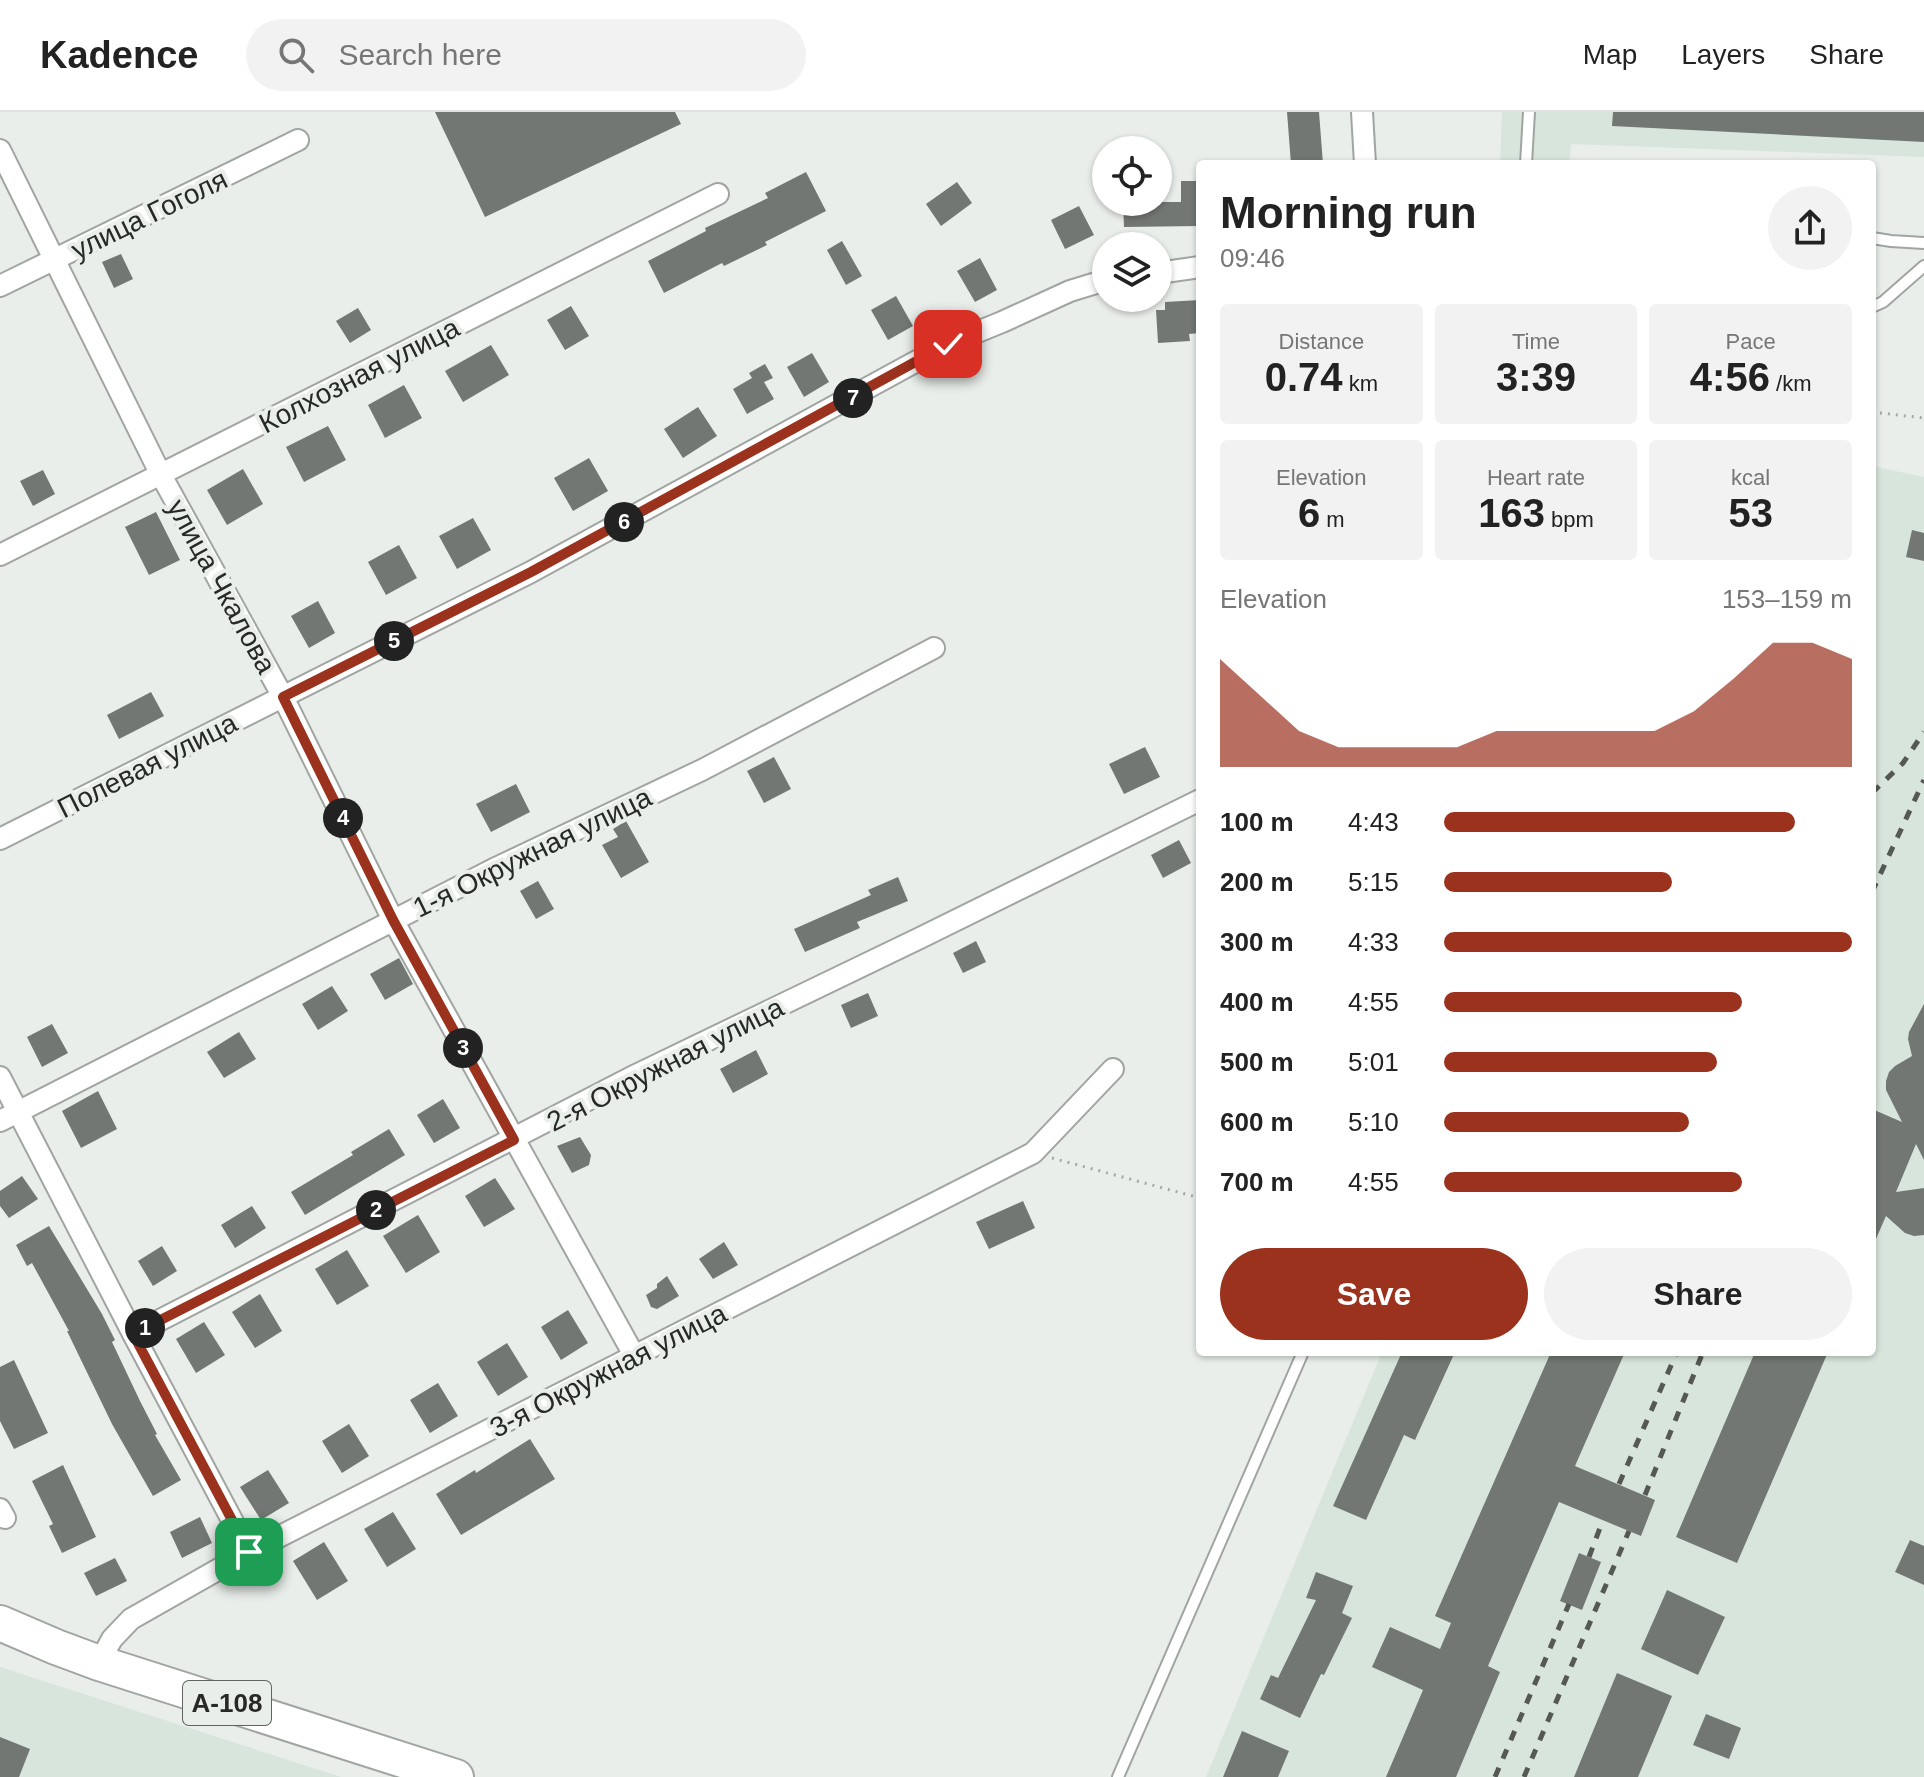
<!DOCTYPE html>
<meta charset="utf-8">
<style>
body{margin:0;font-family:Helvetica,sans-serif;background:#f2f2f2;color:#222;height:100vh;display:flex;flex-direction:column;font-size:30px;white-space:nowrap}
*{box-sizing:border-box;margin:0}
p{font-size:26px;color:#767676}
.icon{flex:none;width:44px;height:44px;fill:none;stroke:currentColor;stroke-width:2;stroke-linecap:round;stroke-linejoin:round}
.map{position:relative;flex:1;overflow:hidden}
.side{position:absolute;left:1196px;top:48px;width:680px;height:1196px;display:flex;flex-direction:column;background:#fff;border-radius:8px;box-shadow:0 2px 6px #0004}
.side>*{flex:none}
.buttons{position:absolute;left:1092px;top:24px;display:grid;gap:16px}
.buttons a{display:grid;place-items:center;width:80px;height:80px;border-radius:50%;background:#fff;box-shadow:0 2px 6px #0004;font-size:40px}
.pin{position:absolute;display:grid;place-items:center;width:68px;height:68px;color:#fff;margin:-34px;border-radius:16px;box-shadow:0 4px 12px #0006}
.km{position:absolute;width:40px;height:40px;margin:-20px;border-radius:50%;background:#222;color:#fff;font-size:22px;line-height:40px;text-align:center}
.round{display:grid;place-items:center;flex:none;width:84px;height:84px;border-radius:42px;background:#f2f2f2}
.summary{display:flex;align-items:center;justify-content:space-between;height:136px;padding:0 24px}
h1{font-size:44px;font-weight:800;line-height:60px}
.stats{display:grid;grid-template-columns:repeat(3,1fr);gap:12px;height:136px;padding:8px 24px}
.stats div{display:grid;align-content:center;border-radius:8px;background:#f2f2f2;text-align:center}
.stats b{font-size:40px;font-weight:800}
.stats small{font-size:22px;font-weight:400}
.stats p{font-size:22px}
.chart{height:224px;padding:16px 24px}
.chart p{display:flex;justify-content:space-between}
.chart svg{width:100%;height:144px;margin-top:8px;fill:#9b321d;opacity:.7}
.button{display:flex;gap:16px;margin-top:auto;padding:16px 24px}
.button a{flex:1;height:92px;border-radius:48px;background:#9b321d;color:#fff;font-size:32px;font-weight:800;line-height:92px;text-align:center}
.button a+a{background:#f2f2f2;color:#222}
ul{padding:0 24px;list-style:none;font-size:26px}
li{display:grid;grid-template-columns:128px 96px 1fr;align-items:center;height:60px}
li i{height:20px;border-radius:10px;background:#9b321d}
header{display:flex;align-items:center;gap:48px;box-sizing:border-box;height:112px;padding:0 40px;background:#fff;border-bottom:2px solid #e0e0e0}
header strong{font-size:38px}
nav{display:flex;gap:44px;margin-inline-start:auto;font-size:28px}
.search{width:560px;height:72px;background:#f2f2f2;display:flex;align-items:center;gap:20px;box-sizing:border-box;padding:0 28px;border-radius:44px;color:#767676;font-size:30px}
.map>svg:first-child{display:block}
.built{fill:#d8e5dc}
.building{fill:#727774}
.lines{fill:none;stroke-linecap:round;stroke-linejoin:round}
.service-casing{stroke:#a0a5a2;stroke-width:14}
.minor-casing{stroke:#a0a5a2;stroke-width:24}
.trunk-casing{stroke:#a0a5a2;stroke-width:38}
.path{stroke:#a5a9a6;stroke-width:3;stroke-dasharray:2 6;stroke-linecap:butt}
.service{stroke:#fff;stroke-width:10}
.minor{stroke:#fff;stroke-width:20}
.trunk{stroke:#fff;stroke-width:34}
.rail{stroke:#555855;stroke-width:5;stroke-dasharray:10 10;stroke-linecap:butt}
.route-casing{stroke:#fff;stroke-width:16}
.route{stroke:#9b321d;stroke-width:10}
.labels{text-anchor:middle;stroke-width:8;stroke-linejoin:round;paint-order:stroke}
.shield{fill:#e9eeea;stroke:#616462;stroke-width:2}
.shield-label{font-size:26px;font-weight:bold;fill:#272927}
.street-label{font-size:28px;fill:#272927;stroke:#e9eeea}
</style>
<header>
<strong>Kadence</strong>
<div class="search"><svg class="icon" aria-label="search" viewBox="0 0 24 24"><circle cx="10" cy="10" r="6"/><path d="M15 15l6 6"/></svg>Search here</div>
<nav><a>Map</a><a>Layers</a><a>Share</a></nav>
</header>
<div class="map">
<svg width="1924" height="1665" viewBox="0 0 1924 1665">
<rect width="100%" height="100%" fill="#e9eeea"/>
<g class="built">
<polygon points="1502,0 1924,0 1924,45 1571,32 1569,52 1500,52"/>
<polygon points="1872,354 1924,365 1924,1665 1206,1665 1382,1240 1872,1240"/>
<polygon points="0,1555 341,1665 0,1665"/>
</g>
<g class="building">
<polygon points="435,0 675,0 681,12 485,105"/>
<polygon points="1287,0 1319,0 1323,52 1291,52"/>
<polygon points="1613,0 1924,0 1924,30 1612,14"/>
<polygon points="806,60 826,99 765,130 767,133 724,154 722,151 664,181 648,149 706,119 705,116 768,86 765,81"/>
<polygon points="1181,69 1200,69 1200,114 1124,115 1123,90 1181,90"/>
<polygon points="957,70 972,91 941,114 926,92"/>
<polygon points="1079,94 1094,123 1065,137 1051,108"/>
<polygon points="842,129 862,164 846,173 827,138"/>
<polygon points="121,142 133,167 114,176 102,150"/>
<polygon points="980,146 997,178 975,190 957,159"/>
<polygon points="896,184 913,214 888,228 871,198"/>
<polygon points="1200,188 1200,221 1189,222 1190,229 1158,231 1156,198 1165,198 1165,190"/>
<polygon points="571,194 589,224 565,238 547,208"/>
<polygon points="358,196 371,218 350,231 336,209"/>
<polygon points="491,233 509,263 463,290 445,259"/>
<polygon points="812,241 829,270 804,285 787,255"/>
<polygon points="765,252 773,266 764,270 774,287 747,302 733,277 752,266 749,261"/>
<polygon points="404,273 422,306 385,326 368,293"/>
<polygon points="698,295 717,324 683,346 664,317"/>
<polygon points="328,314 346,348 304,370 286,335"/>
<polygon points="589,346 608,379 573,399 554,366"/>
<polygon points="243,357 263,392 227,413 207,378"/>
<polygon points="43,358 55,382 33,394 20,369"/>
<polygon points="156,400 180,448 149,463 125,415"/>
<polygon points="473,406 491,438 457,457 439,424"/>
<polygon points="1912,418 1924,421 1924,449 1906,445"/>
<polygon points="399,433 417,466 386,483 368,450"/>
<polygon points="318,489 335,521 309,536 291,504"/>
<polygon points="151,580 164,604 119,627 107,603"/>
<polygon points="1145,635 1160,665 1124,682 1109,652"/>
<polygon points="774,645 791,677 764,691 747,659"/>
<polygon points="516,672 530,700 491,720 476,692"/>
<polygon points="626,709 649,750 621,766 602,733 618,725 613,717"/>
<polygon points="1179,728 1191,751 1163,766 1151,743"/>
<polygon points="898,765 908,789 857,810 860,816 805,840 794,817 871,783 868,778"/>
<polygon points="538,769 554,797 536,807 520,779"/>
<polygon points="976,829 986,850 963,861 953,841"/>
<polygon points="399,846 413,872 385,888 370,862"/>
<polygon points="332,874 348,899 318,918 302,892"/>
<polygon points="868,881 878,904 851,916 841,893"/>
<polygon points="1924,892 1924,1048 1916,1032 1896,1080 1924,1076 1924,1123 1914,1124 1905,1121 1886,1104 1872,1136 1872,997 1902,1010 1886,978 1886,969 1889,960 1895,954 1912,944 1908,927 1909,920"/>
<polygon points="52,912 68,941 42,955 27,925"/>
<polygon points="239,920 256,947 224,966 207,940"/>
<polygon points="756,938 768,962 733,981 720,957"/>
<polygon points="98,979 117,1017 81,1036 62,999"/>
<polygon points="443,987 460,1016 434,1031 417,1003"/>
<polygon points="389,1017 405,1043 305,1103 291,1080 353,1043 351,1040"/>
<polygon points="580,1025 591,1043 589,1053 572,1061 557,1034"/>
<polygon points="22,1064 38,1087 9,1106 0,1094 0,1079"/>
<polygon points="495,1066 515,1097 484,1115 465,1084"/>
<polygon points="1023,1089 1035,1116 989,1137 976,1110"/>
<polygon points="252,1094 266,1116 235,1136 221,1113"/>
<polygon points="418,1103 440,1140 406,1161 383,1124"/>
<polygon points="49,1114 102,1202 115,1228 112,1230 140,1289 157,1322 155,1323 181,1368 153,1384 112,1312 67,1219 69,1219 32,1151 27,1154 16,1133"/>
<polygon points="724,1130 738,1153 713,1167 699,1147"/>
<polygon points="162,1134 177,1159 153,1174 138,1149"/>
<polygon points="347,1138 369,1174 337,1193 315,1157"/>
<polygon points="667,1164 679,1184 657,1197 651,1195 646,1183 657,1176 657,1172"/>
<polygon points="260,1182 282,1219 255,1236 232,1200"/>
<polygon points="568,1198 588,1231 561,1248 541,1215"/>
<polygon points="204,1210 225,1243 196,1261 176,1227"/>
<polygon points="507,1231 528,1265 498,1284 477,1250"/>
<polygon points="1402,1240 1455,1240 1415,1328 1404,1323 1366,1408 1333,1394"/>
<polygon points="1551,1240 1625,1240 1575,1354 1655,1388 1641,1424 1559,1390 1488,1554 1500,1560 1456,1665 1386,1665 1423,1578 1372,1555 1390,1515 1440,1537 1451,1511 1435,1504"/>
<polygon points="1755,1240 1828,1240 1737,1451 1676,1425"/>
<polygon points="14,1248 48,1321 14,1337 0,1309 0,1255"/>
<polygon points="438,1271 458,1304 430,1321 410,1288"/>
<polygon points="349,1312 369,1344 342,1361 322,1329"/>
<polygon points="530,1327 555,1367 461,1423 436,1382 475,1358 476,1361"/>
<polygon points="63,1353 96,1425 62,1441 49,1414 53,1412 32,1369"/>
<polygon points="268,1358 289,1391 261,1408 240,1375"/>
<polygon points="393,1400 416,1437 387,1455 364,1417"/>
<polygon points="200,1405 212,1431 182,1446 170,1420"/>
<polygon points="1910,1428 1924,1434 1924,1473 1895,1460"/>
<polygon points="324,1430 348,1469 317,1488 293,1449"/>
<polygon points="1579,1441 1601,1450 1582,1498 1560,1489"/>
<polygon points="115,1446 127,1469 96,1484 84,1461"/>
<polygon points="1316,1460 1353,1474 1342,1501 1352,1506 1324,1563 1321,1562 1300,1606 1260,1587 1271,1563 1278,1566 1316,1488 1306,1486"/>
<polygon points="1667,1478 1725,1505 1698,1563 1641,1537"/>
<polygon points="1617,1561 1672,1584 1638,1665 1574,1665"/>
<polygon points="1706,1602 1741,1616 1729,1647 1693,1633"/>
<polygon points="1242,1619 1289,1639 1278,1665 1223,1665"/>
<polygon points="0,1625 30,1637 19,1665 0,1665"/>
</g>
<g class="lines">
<g class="service-casing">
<g id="service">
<polyline points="1526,52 1529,0"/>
<polyline points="1872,126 1891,129 1924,131"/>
<polyline points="1872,195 1883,190 1924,154"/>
<polyline points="1118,1665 1303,1240"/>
</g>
</g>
<g class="minor-casing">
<g id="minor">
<polyline points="1362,0 1365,52"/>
<polyline points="0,38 161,363 283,585 393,808 635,1245"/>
<polyline points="1158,161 1200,155"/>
<polyline points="0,174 298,28"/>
<polyline points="0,443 718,82"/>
<polyline points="0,727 531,460 948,232 1002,210 1070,179 1106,168"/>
<polyline points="0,965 133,1222 249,1440"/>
<polyline points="0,1009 498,755 702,658 934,536"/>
<polyline points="133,1222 636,963 920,826 1200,688"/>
<polyline points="0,1397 5,1406"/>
<polyline points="99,1551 112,1527 131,1507 249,1440 1033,1041 1113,957"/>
</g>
</g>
<g class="trunk-casing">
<polyline id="trunk" points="0,1511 56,1535 99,1551 456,1665"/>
</g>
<g class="path">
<polyline points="1872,300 1924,306"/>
<polyline points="1052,1046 1200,1086"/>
</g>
<use href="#service" class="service"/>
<use href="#minor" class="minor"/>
<use href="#trunk" class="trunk"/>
<g class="rail">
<polyline points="1872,681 1903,651 1924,620"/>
<polyline points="1872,780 1924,668"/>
<polyline points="1619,1372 1677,1240"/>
<polyline points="1645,1383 1703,1240"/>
<polyline points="1589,1445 1603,1408"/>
<polyline points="1495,1665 1569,1492"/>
<polyline points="1524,1665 1629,1419"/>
</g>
</g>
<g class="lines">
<g class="route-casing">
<polyline id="route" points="249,1440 133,1222 514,1028 393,808 283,585 531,460 948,232"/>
</g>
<use href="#route" class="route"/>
</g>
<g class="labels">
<rect class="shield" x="183" y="1569" width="88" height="44" rx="6"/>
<g class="shield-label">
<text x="227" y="1600">А-108</text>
</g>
<g class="street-label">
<text transform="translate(149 102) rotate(-26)" y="10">улица Гоголя</text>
<text transform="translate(359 263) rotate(-27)" y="10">Колхозная улица</text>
<text transform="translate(222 474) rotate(61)" y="10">улица Чкалова</text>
<text transform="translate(147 653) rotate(-27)" y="10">Полевая улица</text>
<text transform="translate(532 740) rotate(-26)" y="10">1-я Окружная улица</text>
<text transform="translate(665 952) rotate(-27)" y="10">2-я Окружная улица</text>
<text transform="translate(608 1258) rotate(-27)" y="10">3-я Окружная улица</text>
</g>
</g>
</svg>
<div class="buttons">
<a><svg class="icon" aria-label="locate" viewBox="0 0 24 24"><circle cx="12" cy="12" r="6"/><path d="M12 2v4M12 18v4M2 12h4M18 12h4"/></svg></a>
<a><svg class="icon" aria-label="layers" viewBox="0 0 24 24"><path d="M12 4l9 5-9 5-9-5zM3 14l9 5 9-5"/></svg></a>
</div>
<div class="pin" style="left:249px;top:1440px;background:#1e9e55"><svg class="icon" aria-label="arrive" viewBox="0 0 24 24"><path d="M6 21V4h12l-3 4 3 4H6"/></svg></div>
<div class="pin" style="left:948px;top:232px;background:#d93025"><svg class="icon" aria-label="check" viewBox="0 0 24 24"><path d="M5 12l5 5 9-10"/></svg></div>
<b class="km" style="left:145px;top:1216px">1</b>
<b class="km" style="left:376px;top:1098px">2</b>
<b class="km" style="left:463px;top:936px">3</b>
<b class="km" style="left:343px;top:706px">4</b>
<b class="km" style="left:394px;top:529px">5</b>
<b class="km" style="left:624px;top:410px">6</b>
<b class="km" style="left:853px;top:286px">7</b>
<section class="side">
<div class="summary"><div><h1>Morning run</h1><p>09:46</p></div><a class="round"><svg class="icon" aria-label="share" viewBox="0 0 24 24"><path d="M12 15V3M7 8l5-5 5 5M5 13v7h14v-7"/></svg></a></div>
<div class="stats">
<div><p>Distance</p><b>0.74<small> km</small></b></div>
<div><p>Time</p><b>3:39</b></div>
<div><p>Pace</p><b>4:56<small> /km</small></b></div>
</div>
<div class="stats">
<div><p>Elevation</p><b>6<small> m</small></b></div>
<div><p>Heart rate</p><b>163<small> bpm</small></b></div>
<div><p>kcal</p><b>53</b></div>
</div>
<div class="chart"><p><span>Elevation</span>153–159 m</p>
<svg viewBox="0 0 160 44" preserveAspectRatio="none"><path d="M0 44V11L10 22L20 33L30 38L40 38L50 38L60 38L70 33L80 33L90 33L100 33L110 33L120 27L130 17L140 6L150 6L160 11V44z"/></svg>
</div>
<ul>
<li><b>100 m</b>4:43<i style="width:86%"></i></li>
<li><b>200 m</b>5:15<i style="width:56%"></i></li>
<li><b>300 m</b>4:33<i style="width:100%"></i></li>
<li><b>400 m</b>4:55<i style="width:73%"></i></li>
<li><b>500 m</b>5:01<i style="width:67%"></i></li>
<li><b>600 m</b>5:10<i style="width:60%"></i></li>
<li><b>700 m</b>4:55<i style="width:73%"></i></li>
</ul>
<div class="button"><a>Save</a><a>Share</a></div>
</section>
</div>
